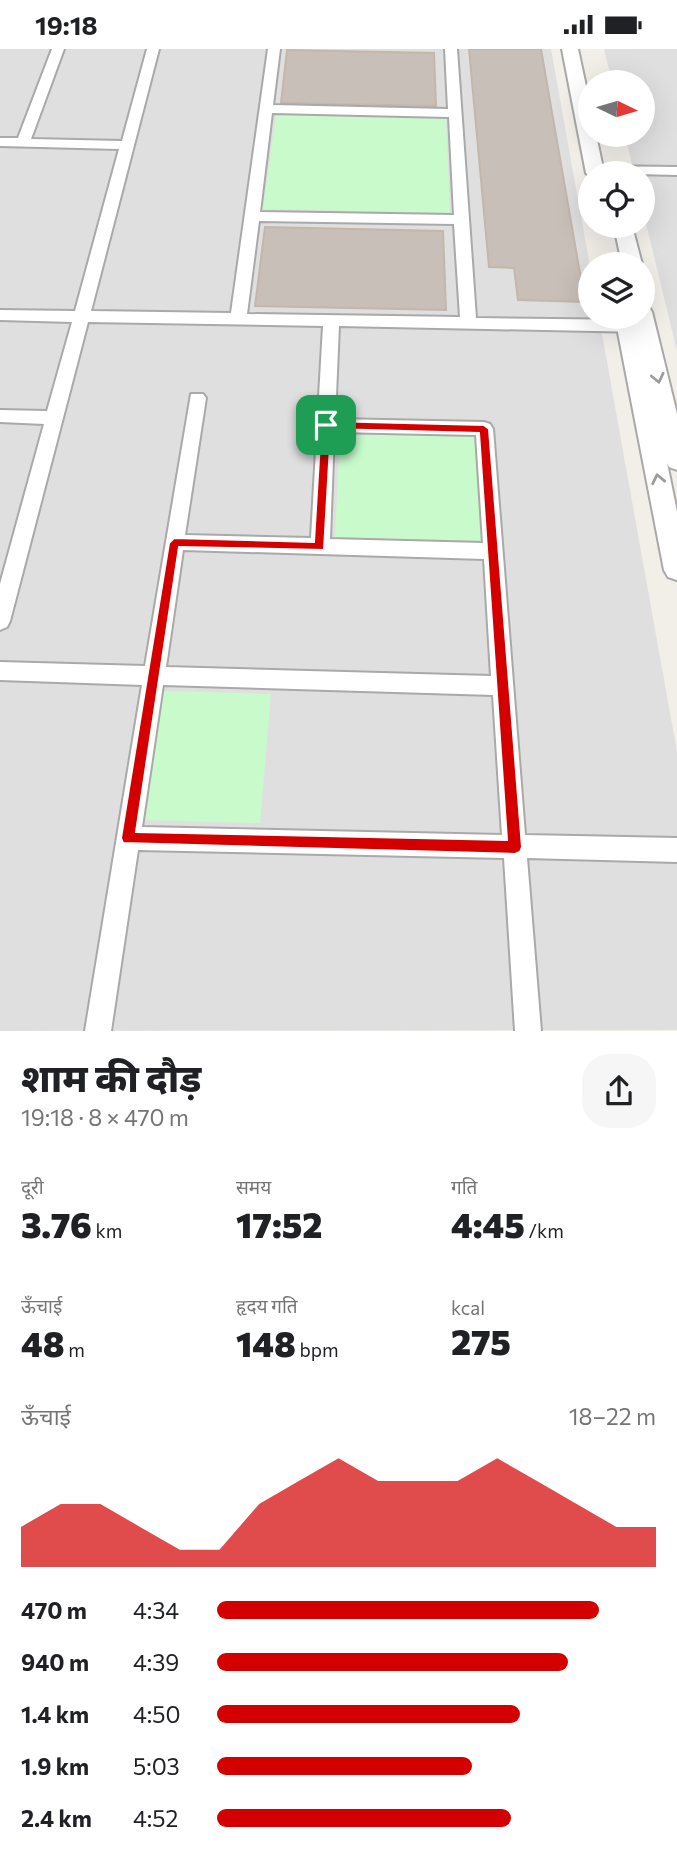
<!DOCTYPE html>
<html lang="hi">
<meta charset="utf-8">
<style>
body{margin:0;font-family:Commissioner,"Noto Sans Devanagari",sans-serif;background:#f6f6f6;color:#202124;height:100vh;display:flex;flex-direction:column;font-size:26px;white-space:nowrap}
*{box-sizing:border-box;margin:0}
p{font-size:23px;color:#757577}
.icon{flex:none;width:38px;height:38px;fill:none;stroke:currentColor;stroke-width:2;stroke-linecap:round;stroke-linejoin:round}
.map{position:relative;height:982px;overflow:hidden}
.details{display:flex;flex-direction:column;background:#fff;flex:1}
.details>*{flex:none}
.needle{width:46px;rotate:95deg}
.buttons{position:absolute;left:578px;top:21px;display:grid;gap:14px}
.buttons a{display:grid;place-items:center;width:77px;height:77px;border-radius:50%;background:#fff;box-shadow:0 7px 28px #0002;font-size:35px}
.pin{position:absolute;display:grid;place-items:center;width:60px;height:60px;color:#fff;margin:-30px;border-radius:14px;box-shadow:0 4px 10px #0006}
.round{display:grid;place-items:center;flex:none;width:74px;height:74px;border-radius:28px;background:#f6f6f6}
.headline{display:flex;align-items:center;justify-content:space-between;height:119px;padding:0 21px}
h1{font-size:38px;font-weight:800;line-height:52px}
.metrics{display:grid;grid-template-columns:repeat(3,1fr);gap:10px;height:119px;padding:7px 21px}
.metrics div{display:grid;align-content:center}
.metrics b{font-size:35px;font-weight:800}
.metrics small{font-size:19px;font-weight:400}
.metrics p{font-size:19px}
.chart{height:196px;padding:14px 21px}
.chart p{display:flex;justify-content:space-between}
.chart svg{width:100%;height:126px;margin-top:7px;fill:#d40000;opacity:.7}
ul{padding:0 21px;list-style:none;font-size:23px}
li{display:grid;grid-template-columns:112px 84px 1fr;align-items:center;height:52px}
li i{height:18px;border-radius:9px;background:#d40000}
.status{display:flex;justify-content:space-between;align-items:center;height:49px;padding:0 35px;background:#fff;direction:ltr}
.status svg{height:19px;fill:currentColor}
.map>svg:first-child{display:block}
.residential{fill:#e0dfdf}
.park{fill:#c8facc}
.building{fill:#c7bfb8;stroke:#c4b6ab;stroke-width:2}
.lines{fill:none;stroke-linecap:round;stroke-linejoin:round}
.minor-casing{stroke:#a9a9a9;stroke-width:4}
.tertiary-casing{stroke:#a9a9a9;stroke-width:4}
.minor{fill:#fff;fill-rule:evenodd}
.tertiary{fill:#fff;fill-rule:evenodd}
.oneway{stroke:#9c9c9c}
.route{fill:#d40000;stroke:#fff;stroke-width:2;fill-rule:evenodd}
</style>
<div class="status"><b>19:18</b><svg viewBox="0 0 49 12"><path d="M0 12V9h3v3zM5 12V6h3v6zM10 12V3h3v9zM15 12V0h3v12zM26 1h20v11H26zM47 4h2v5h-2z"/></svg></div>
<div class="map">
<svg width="677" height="982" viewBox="0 0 677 982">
<rect width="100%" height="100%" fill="#f2efe9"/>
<g class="residential">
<polygon points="0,0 551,0 590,217 590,268 599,268 677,703 677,981 0,982"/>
<polygon points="604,0 677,0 677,302 642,158 642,124 634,124 625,86 642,86 642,33 612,33"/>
</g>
<g class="park">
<polygon points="276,66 446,69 450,164 263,160"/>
<polygon points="340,385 475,388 482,492 335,488"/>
<polygon points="164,642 271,645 260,774 145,771"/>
</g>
<g class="building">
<polygon points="469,0 541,0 585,253 518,251 514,219 489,218"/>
<polygon points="287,1 434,4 436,57 281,54"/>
<polygon points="265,178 443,182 446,261 255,257"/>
</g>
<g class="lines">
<g class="minor-casing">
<g id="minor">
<path d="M52,0H64L31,90L122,92L147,0H159L91,262L231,264L268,0H280L273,56L448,60L445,0H457L476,269L643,271L651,277L643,283L339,277L335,370L484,373L490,375L493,380L525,786L677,789V813L527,809L541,982H515L504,809L138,801L111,982H85L142,636L0,631V613L145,617L191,345H203L206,349L185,486L311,489L323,277L88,273L10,572L7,578L0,581V535L44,375L0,373V361L47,362L72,273L0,271V261L75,262L119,100L0,97V89H18ZM272,64L449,68L454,166L260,163ZM259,172L454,175L460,268L247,265ZM334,383L476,386L483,494L330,490ZM183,501L484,510L491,627L166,618ZM163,636L493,646L502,786L142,778Z"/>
<polygon points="595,117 677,118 677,126 590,124 588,121"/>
</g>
</g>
<g class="tertiary-casing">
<g id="tertiary">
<polygon points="562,0 578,0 590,56 590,86 596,86 604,124 590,124 590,128 586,124"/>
<polygon points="614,177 632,177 642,215 622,215"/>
<polygon points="642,256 649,258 652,263 677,365 677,421 669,418 667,414 677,463 677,531 668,528 664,521 615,268 642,268"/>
</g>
</g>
<use href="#minor" class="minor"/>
<use href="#tertiary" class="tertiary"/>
</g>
<defs><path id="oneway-chevron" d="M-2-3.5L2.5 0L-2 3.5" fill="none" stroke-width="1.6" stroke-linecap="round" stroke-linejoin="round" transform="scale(1.75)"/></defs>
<g class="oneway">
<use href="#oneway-chevron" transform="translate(658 329) rotate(77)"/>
<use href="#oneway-chevron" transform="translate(658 430) rotate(-102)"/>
</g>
<path class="route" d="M326,372L484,376L489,380L522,798L520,803L515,805L123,794L121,789L169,494L174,489L314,493L321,376ZM331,380L479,384L507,791L136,783L179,498L324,501Z"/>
</svg>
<div class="buttons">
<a><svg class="needle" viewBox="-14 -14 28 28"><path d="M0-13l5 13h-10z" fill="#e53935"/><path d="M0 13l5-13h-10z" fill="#757577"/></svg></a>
<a><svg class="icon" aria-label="locate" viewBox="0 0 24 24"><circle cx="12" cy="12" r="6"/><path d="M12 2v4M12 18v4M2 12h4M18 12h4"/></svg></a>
<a><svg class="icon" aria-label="layers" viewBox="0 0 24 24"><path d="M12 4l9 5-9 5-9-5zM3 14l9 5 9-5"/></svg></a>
</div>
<div class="pin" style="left:326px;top:376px;background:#1e9e55"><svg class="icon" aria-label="arrive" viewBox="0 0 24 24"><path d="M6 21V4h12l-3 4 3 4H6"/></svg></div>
</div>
<section class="details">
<div class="headline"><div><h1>शाम की दौड़</h1><p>19:18 · 8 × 470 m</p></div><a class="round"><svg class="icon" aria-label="share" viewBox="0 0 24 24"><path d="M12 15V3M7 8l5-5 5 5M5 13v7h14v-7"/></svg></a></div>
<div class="metrics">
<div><p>दूरी</p><b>3.76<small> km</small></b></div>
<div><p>समय</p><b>17:52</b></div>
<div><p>गति</p><b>4:45<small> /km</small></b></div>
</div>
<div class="metrics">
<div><p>ऊँचाई</p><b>48<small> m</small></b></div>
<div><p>हृदय गति</p><b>148<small> bpm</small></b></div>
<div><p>kcal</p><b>275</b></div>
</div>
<div class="chart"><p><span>ऊँचाई</span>18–22 m</p>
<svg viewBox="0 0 160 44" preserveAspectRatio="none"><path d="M0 44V30L10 22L20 22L30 30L40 38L50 38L60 22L70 14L80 6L90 14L100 14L110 14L120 6L130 14L140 22L150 30L160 30V44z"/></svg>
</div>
<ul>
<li><b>470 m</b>4:34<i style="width:87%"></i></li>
<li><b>940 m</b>4:39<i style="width:80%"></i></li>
<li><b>1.4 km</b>4:50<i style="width:69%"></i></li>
<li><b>1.9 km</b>5:03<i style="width:58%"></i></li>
<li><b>2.4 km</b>4:52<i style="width:67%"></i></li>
</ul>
</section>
